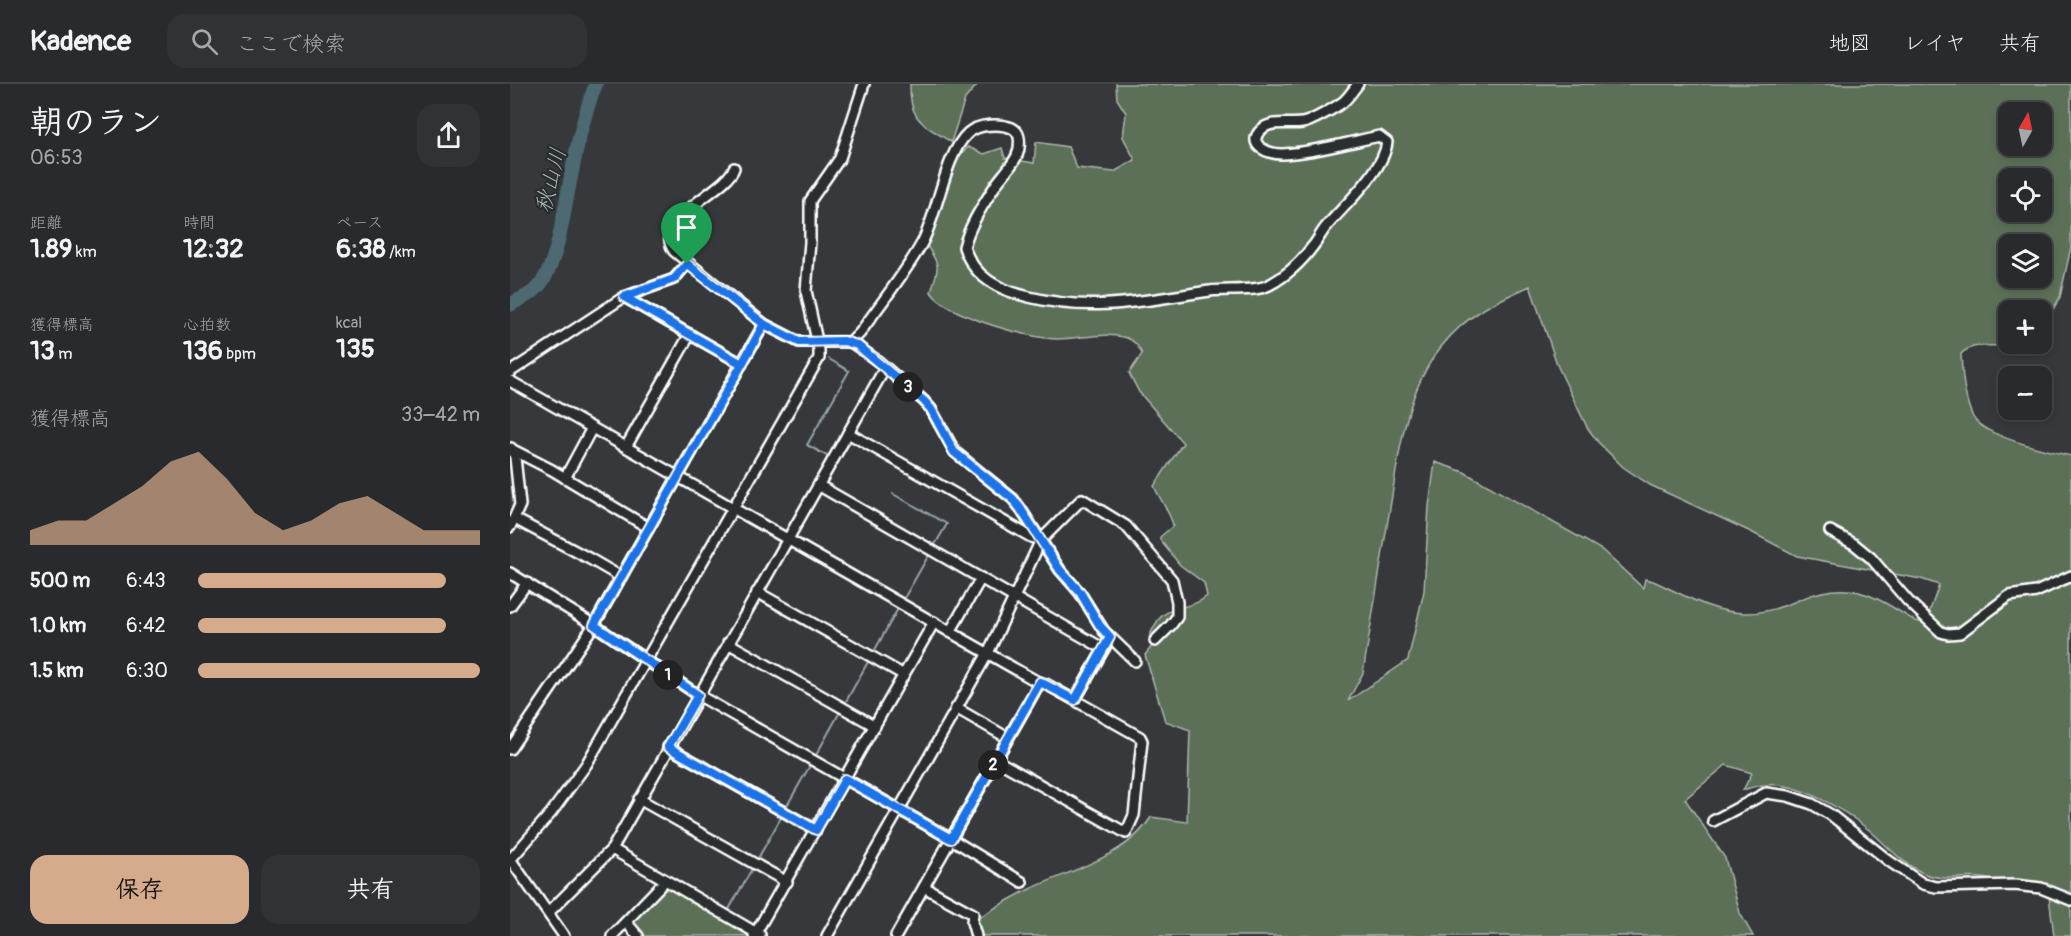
<!DOCTYPE html>
<html lang="ja">
<meta charset="utf-8">
<style>
body{margin:0;font-family:Pangolin,"Klee One",sans-serif;background:#303235;color:#f1f3f6;height:100vh;display:flex;flex-direction:column;font-size:22px;white-space:nowrap}
*{box-sizing:border-box;margin:0}
p{font-size:20px;color:#a5a7aa}
.icon{flex:none;width:33px;height:33px;fill:none;stroke:currentColor;stroke-width:2;stroke-linecap:round;stroke-linejoin:round}
.map{position:relative;flex:1;overflow:hidden}
.drawer{display:flex;flex-direction:column;background:#282a2d;width:510px}
.drawer>*{flex:none}
.needle{width:39px;rotate:9deg}
.controls{position:absolute;left:1488px;top:18px;display:grid;gap:12px}
.controls a{display:grid;place-items:center;width:54px;height:54px;border-radius:12px;background:#282a2d;box-shadow:0 3px 9px #0003,0 0 0 2px #444649;font-size:30px}
.pin{position:absolute;display:grid;place-items:center;width:51px;height:51px;color:#fff;margin:-62px -26px;border-radius:50% 50% 50% 0;rotate:-45deg;box-shadow:0 0 6px #0007}
.pin .icon{rotate:45deg}
.km{position:absolute;width:30px;height:30px;margin:-15px;border-radius:50%;background:#222;color:#fff;font-size:16px;line-height:30px;text-align:center}
.round{display:grid;place-items:center;flex:none;width:63px;height:63px;border-radius:18px;background:#303235}
.head{display:flex;align-items:center;justify-content:space-between;height:102px;padding:0 30px}
h1{font-size:33px;font-weight:700;line-height:45px}
.figures{display:grid;grid-template-columns:repeat(3,1fr);gap:9px;height:102px;padding:6px 30px}
.figures div{display:grid;align-content:center}
.figures b{font-size:26px;font-weight:700}
.figures small{font-size:16px;font-weight:400}
.figures p{font-size:16px}
.chart{height:168px;padding:12px 30px}
.chart p{display:flex;justify-content:space-between}
.chart svg{width:100%;height:108px;margin-top:6px;fill:#d6ab8b;opacity:.7}
.primary-button{display:flex;gap:12px;margin-top:auto;padding:12px 30px}
.primary-button a{flex:1;height:69px;border-radius:18px;background:#d6ab8b;color:#111;font-size:24px;font-weight:700;line-height:69px;text-align:center}
.primary-button a+a{background:#303235;color:#f1f3f6}
ul{padding:0 30px;list-style:none;font-size:20px}
li{display:grid;grid-template-columns:96px 72px 1fr;align-items:center;height:45px}
li i{height:15px;border-radius:8px;background:#d6ab8b}
header{display:flex;align-items:center;gap:36px;box-sizing:border-box;height:84px;padding:0 30px;background:#282a2d;border-bottom:2px solid #444649}
header strong{font-size:28px}
nav{display:flex;gap:33px;margin-inline-start:auto;font-size:21px}
.search{width:420px;height:54px;background:#303235;display:flex;align-items:center;gap:15px;box-sizing:border-box;padding:0 21px;border-radius:18px;color:#a5a7aa;font-size:22px}
main{display:flex;flex:1;min-height:0}
.map>svg:first-child{display:block}
.green{fill:#5c6f59;stroke:#aeb7ac;stroke-width:1.5;fill-rule:evenodd}
.lines{fill:none;stroke-linecap:round;stroke-linejoin:round}
.stream{stroke:#95a6ab;stroke-width:2}
.river{stroke:#4e6b73;stroke-width:14}
.minor-casing{stroke:#fff;stroke-width:14}
.minor{stroke:#2a2d2e;stroke-width:9}
.route-casing{stroke:#fff;stroke-width:12}
.route{stroke:#1a73e8;stroke-width:8}
.labels{text-anchor:middle;stroke-width:4.5;stroke-linejoin:round;paint-order:stroke}
.water-label{font-size:22px;font-style:italic;fill:#a6b5b9;stroke:#2a2d2e}
</style>
<header>
<strong>Kadence</strong>
<div class="search"><svg class="icon" aria-label="search" viewBox="0 0 24 24"><circle cx="10" cy="10" r="6"/><path d="M15 15l6 6"/></svg>ここで検索</div>
<nav><a>地図</a><a>レイヤ</a><a>共有</a></nav>
</header>
<main>
<section class="drawer">
<div class="head"><div><h1>朝のラン</h1><p>06:53</p></div><a class="round"><svg class="icon" aria-label="share" viewBox="0 0 24 24"><path d="M12 15V3M7 8l5-5 5 5M5 13v7h14v-7"/></svg></a></div>
<div class="figures">
<div><p>距離</p><b>1.89<small> km</small></b></div>
<div><p>時間</p><b>12:32</b></div>
<div><p>ペース</p><b>6:38<small> /km</small></b></div>
</div>
<div class="figures">
<div><p>獲得標高</p><b>13<small> m</small></b></div>
<div><p>心拍数</p><b>136<small> bpm</small></b></div>
<div><p>kcal</p><b>135</b></div>
</div>
<div class="chart"><p><span>獲得標高</span>33–42 m</p>
<svg viewBox="0 0 160 44" preserveAspectRatio="none"><path d="M0 44V38L10 34L20 34L30 27L40 20L50 10L60 6L70 17L80 31L90 38L100 34L110 27L120 24L130 31L140 38L150 38L160 38V44z"/></svg>
</div>
<ul>
<li><b>500 m</b>6:43<i style="width:88%"></i></li>
<li><b>1.0 km</b>6:42<i style="width:88%"></i></li>
<li><b>1.5 km</b>6:30<i style="width:100%"></i></li>
</ul>
<div class="primary-button"><a>保存</a><a>共有</a></div>
</section>
<div class="map">
<svg width="1561" height="852" viewBox="0 0 1561 852">
<rect width="100%" height="100%" fill="#36383c"/>
<filter id="ink" filterUnits="userSpaceOnUse"><feTurbulence type="fractalNoise" baseFrequency=".0167" numOctaves="2"/><feDisplacementMap in="SourceGraphic" scale="12" xChannelSelector="R" yChannelSelector="G"/><feConvolveMatrix kernelMatrix="1 2 1 2 8 2 1 2 1" color-interpolation-filters="sRGB"/></filter>
<g filter="url(#ink)">
<g class="green">
<path d="M400,0H468L455,15L441,58C413,40 399,37 400,0Z"/>
<path d="M606,0H1561V163L1550,213L1532,245V226H1498V260H1513C1491,266 1466,255 1451,270C1452,290 1454,315 1463,333C1474,353 1539,367 1561,372V852H1544L1539,812C1517,807 1495,798 1472,794C1453,792 1432,798 1413,789C1391,779 1377,761 1359,746C1336,727 1287,697 1256,701C1248,701 1240,704 1233,706L1242,689L1216,681L1175,715L1215,774L1230,829L1243,852H469L463,837C482,826 500,814 520,805C559,787 618,772 641,733L677,738L680,646L655,637L635,571L646,557L639,553C642,547 645,540 649,535C660,521 684,525 697,512L694,499L670,481L650,456V453L663,442C663,434 648,412 644,402L673,359L629,308L619,289L632,270C628,262 625,257 617,254C596,247 570,255 548,255C520,255 437,232 421,208C428,182 432,185 417,162L446,76L458,63L474,70L492,64L495,74L524,79L526,58L558,63L567,84L604,88L625,76L613,53L616,29L607,15ZM1498,28H1532V62H1498ZM1498,94H1532V128H1498ZM1498,160H1532V194H1498ZM1020,202L1048,283L1077,343L1088,358L1113,383L1140,401L1241,448L1287,472L1411,495L1429,501L1418,532L1414,539L1405,537C1363,511 1340,494 1291,515C1273,523 1253,530 1233,529C1201,528 1172,510 1143,497L1135,495L1133,504L1092,466L954,388L925,378L919,422L914,507L898,576L838,617L853,589C861,538 870,487 878,436C888,379 893,310 931,263C956,231 984,218 1020,202Z"/>
<polygon points="159,801 239,847 239,852 131,852 123,840 124,834 153,802"/>
</g>
<g class="lines">
<g class="stream">
<polyline points="319,275 339,287 297,361 319,373"/>
<polyline points="383,410 437,440 423,464"/>
<polyline points="393,516 420,469"/>
<polyline points="362,571 390,521"/>
<polyline points="334,621 359,576"/>
<polyline points="305,673 331,626"/>
<polyline points="275,725 302,678"/>
<polyline points="246,778 273,730"/>
<polyline points="218,827 243,783"/>
</g>
<path class="river" d="M0,221C9,215 20,212 27,204C46,185 53,134 58,108C65,72 72,34 86,0"/>
<g class="minor-casing">
<g id="minor">
<path d="M224,84C216,108 141,134 164,167L254,240L289,258H341L368,277L414,317L421,325L445,368L503,415L510,424L550,486L570,509L594,547L625,577"/>
<polyline points="114,213 232,280"/>
<path d="M341,258L350,249C370,220 395,190 412,159C428,129 435,70 458,49C468,40 490,39 502,44C510,48 510,56 509,64C508,77 492,91 485,102C473,121 459,142 454,163C464,194 489,206 519,213C584,229 636,216 700,207C716,205 746,208 759,201C776,192 792,177 803,162C808,156 811,149 816,143C834,121 874,87 877,58L869,52C837,59 805,68 773,70C760,71 734,61 752,45C762,36 780,41 792,39C801,38 826,23 833,18C839,13 843,6 848,0"/>
<polyline points="0,288 114,213 164,195 177,180"/>
<polyline points="0,297 528,598 536,600 630,653 632,657 624,731 616,749 486,676"/>
<polyline points="338,349 521,453 531,456"/>
<polyline points="116,363 180,250"/>
<polyline points="1,365 42,386 139,444"/>
<polyline points="55,394 82,344"/>
<polyline points="308,401 594,565"/>
<polyline points="5,435 80,475 111,493"/>
<polyline points="0,443 10,421 5,373 1,364"/>
<polyline points="1320,447 1344,460 1361,474 1398,517 1431,548 1438,550 1450,549 1499,512 1526,508 1561,492"/>
<polyline points="0,489 84,541 188,611 448,759 512,798"/>
<polyline points="247,508 394,591"/>
<polyline points="0,522 17,499"/>
<polyline points="440,548 471,494"/>
<polyline points="218,559 365,642"/>
<polyline points="565,616 596,561"/>
<polyline points="446,624 498,654"/>
<polyline points="158,663 306,746"/>
<polyline points="0,665 84,541 254,240"/>
<polyline points="129,715 277,798"/>
<polyline points="1203,737 1256,709 1278,712 1302,720 1321,731 1379,777 1413,800 1426,803 1505,801 1531,804 1561,816"/>
<polyline points="102,765 250,851"/>
<polyline points="0,775 54,852"/>
<polyline points="0,776 41,729 76,681 309,274 309,266 296,207 300,158 300,117 330,74 354,0"/>
<polyline points="414,803 463,830 462,838 466,852"/>
<polyline points="39,828 102,765 375,284"/>
<polyline points="116,838 128,852"/>
<polyline points="102,852 155,797"/>
<polyline points="244,852 424,538"/>
<polyline points="317,852 478,569 531,456 572,415 616,442 662,496 667,518 667,533 661,541 645,557"/>
<polyline points="386,852 530,598"/>
</g>
</g>
<use href="#minor" class="minor"/>
</g>
</g>
<g class="lines" filter="url(#ink)">
<g class="route-casing">
<polyline id="route" points="177,180 254,240 232,280 84,541 188,611 158,663 306,746 335,695 441,755 530,598 565,616 600,553 590,542 570,508 550,486 510,424 503,415 444,368 421,325 414,317 347,261 334,257 289,258 254,240 232,280 114,213 164,195 177,180"/>
</g>
<use href="#route" class="route"/>
</g>
<g class="labels">
<g class="water-label">
<text transform="translate(40 96) rotate(-76)" y="8">秋山川</text>
</g>
</g>
</svg>
<div class="controls">
<a><svg class="needle" viewBox="-14 -14 28 28"><path d="M0-13l5 13h-10z" fill="#e53935"/><path d="M0 13l5-13h-10z" fill="#a5a7aa"/></svg></a>
<a><svg class="icon" aria-label="locate" viewBox="0 0 24 24"><circle cx="12" cy="12" r="6"/><path d="M12 2v4M12 18v4M2 12h4M18 12h4"/></svg></a>
<a><svg class="icon" aria-label="layers" viewBox="0 0 24 24"><path d="M12 4l9 5-9 5-9-5zM3 14l9 5 9-5"/></svg></a>
<a>+</a>
<a>−</a>
</div>
<div class="pin" style="left:177px;top:180px;background:#1e9e55"><svg class="icon" aria-label="arrive" viewBox="0 0 24 24"><path d="M6 21V4h12l-3 4 3 4H6"/></svg></div>
<b class="km" style="left:158px;top:591px">1</b>
<b class="km" style="left:483px;top:681px">2</b>
<b class="km" style="left:398px;top:303px">3</b>
</div>
</main>
